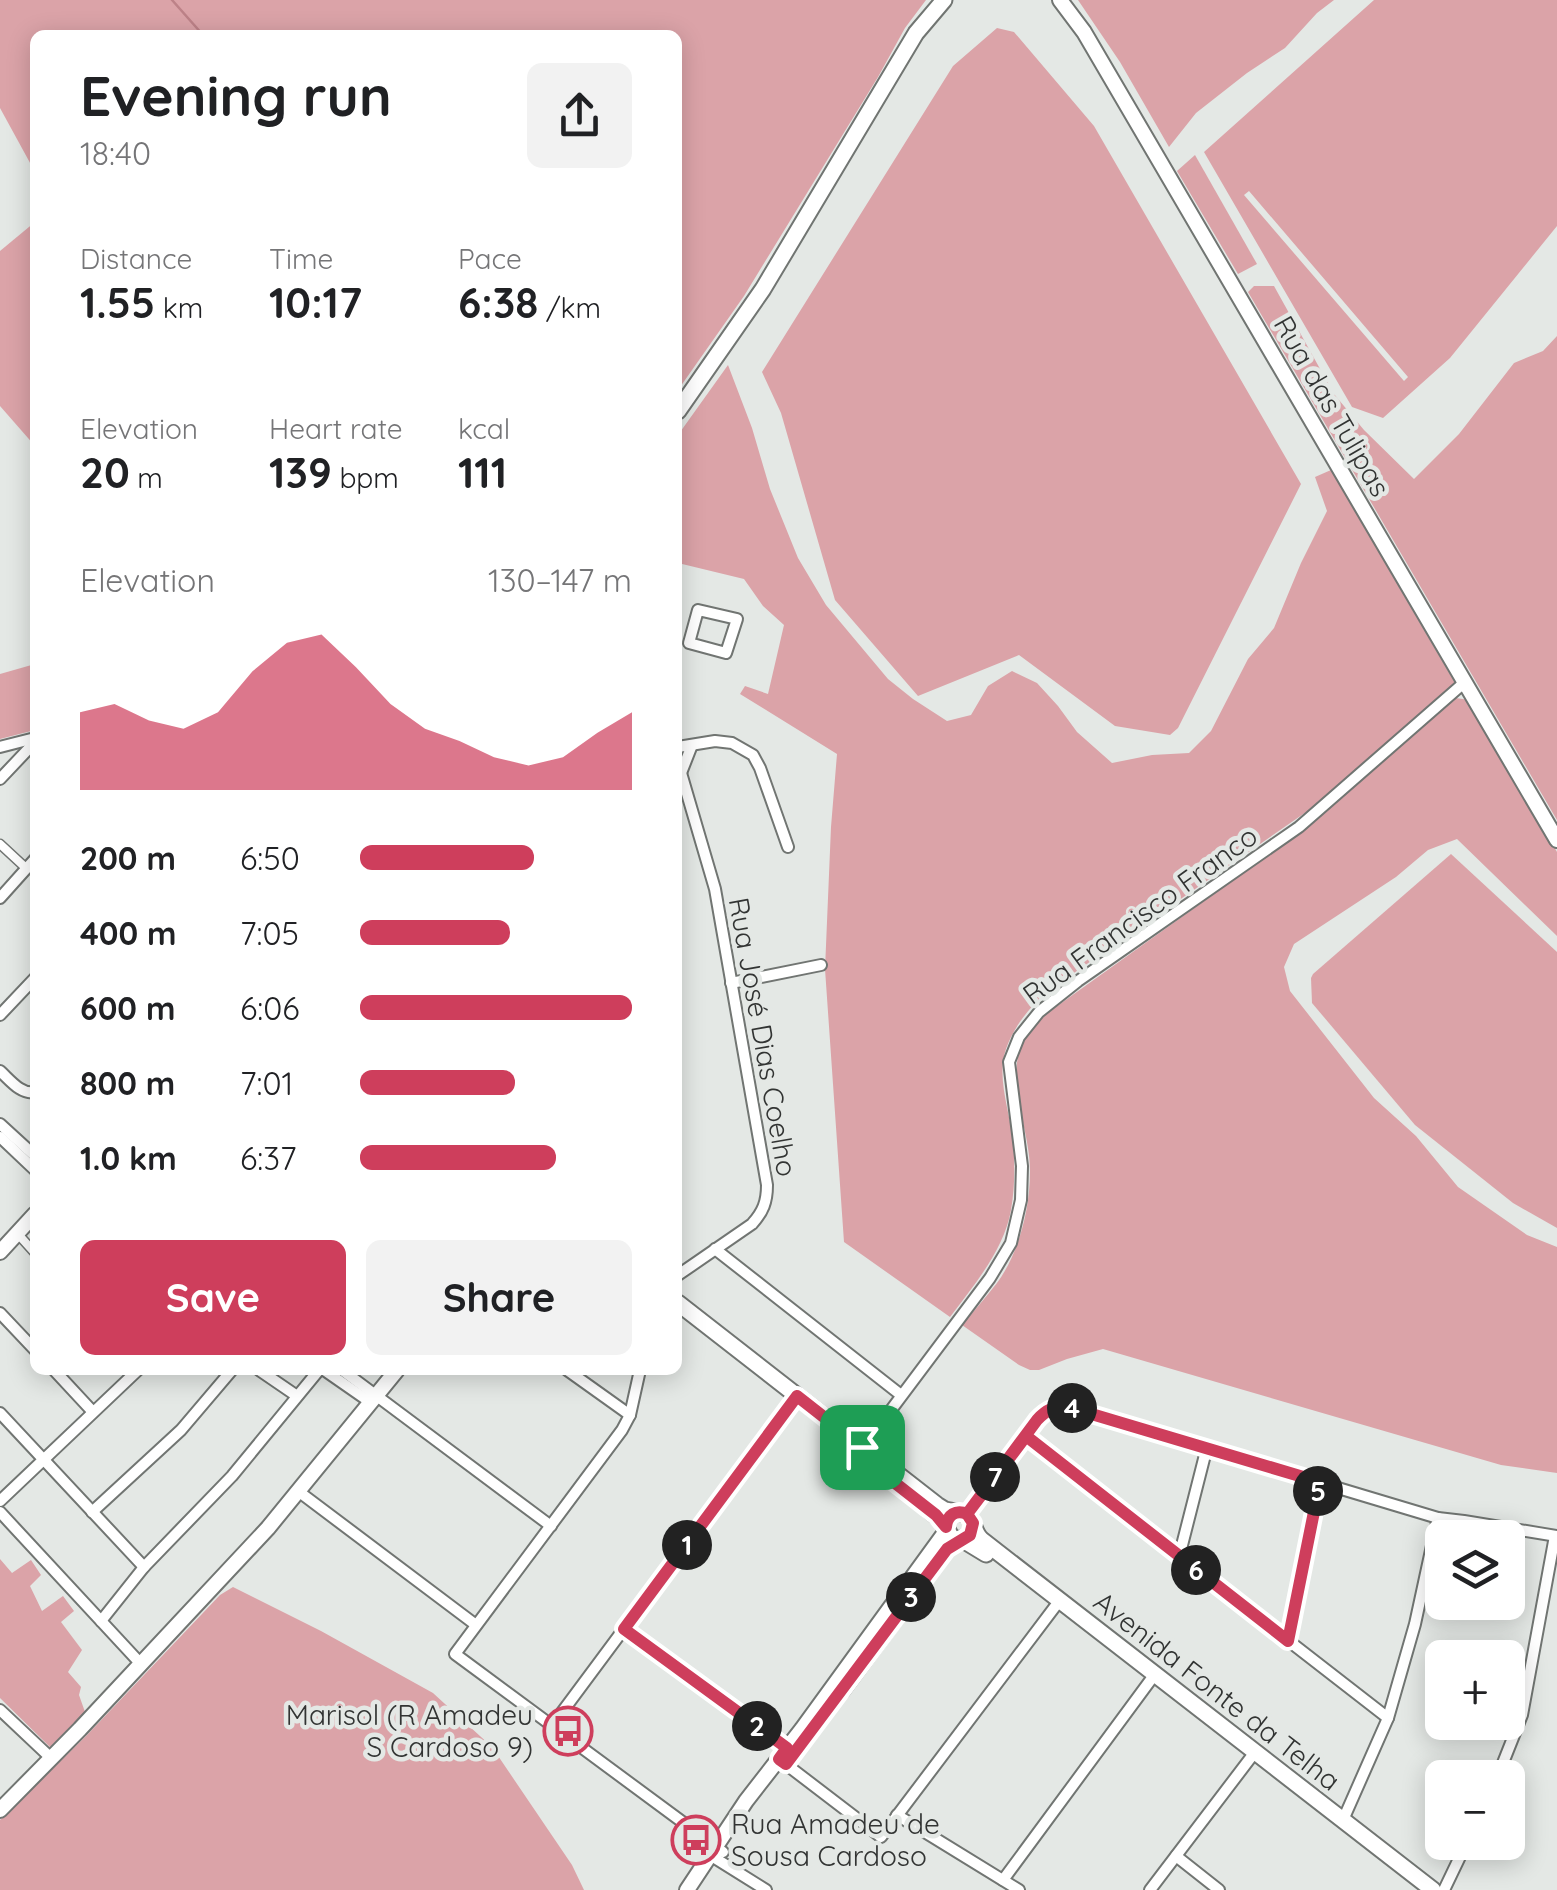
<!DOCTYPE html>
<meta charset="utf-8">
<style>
body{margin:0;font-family:Quicksand,sans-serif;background:#f2f2f2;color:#202124;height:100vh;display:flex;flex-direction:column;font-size:38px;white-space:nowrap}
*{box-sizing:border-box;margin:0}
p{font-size:32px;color:#757577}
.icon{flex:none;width:55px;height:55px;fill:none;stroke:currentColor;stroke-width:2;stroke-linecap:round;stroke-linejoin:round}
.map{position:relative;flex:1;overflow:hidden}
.drawer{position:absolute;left:30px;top:30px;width:652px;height:1345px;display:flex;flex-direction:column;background:#fff;border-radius:15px;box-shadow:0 5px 25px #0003}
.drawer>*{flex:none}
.tools{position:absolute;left:1425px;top:1520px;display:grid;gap:20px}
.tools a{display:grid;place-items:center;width:100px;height:100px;border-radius:15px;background:#fff;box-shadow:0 5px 25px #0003;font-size:50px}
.pin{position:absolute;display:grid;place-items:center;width:85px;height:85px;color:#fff;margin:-42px;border-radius:20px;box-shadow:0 5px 15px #0006}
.km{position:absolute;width:50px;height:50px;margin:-25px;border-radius:50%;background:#222;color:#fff;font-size:28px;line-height:50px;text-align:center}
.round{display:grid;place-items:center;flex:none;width:105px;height:105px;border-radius:15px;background:#f2f2f2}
.head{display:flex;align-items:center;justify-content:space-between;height:170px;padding:0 50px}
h1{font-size:55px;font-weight:700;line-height:75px}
.stats{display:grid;grid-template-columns:repeat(3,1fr);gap:15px;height:170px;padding:10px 50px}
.stats div{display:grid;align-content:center}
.stats b{font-size:42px;font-weight:700}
.stats small{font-size:28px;font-weight:400}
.stats p{font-size:28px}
.chart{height:280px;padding:20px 50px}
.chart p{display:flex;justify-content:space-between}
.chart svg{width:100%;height:180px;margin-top:10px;fill:#ce3e5c;opacity:.7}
.cta{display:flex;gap:20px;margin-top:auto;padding:20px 50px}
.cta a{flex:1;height:115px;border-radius:15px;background:#ce3e5c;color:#fff;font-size:40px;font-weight:700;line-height:115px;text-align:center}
.cta a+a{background:#f2f2f2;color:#202124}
ul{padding:0 50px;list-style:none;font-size:32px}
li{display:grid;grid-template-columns:160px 120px 1fr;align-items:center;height:75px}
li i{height:25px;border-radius:12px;background:#ce3e5c}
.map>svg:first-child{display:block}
.green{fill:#dba3a8;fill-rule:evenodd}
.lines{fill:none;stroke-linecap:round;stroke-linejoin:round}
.stream{stroke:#bd8288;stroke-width:2.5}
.pedestrian-casing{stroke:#717572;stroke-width:11}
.minor-casing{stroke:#717572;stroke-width:14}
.tertiary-casing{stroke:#717572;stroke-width:18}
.secondary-casing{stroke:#717572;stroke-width:19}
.pedestrian{stroke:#fff;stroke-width:8}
.minor{stroke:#fff;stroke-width:10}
.tertiary{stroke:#fff;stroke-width:14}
.secondary{stroke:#fff;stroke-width:15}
.route-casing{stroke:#fff;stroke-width:20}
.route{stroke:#ce3e5c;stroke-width:12}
.labels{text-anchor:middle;stroke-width:9;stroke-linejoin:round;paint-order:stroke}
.street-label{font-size:28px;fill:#323433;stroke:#e4e8e5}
.poi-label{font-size:28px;fill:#323433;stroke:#e4e8e5;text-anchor:end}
</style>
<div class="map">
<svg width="1557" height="1890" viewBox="0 0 1557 1890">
<rect width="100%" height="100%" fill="#e4e8e5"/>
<g class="green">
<polygon points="0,0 926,0 905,28 878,77 744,296 678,390 678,35 35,35 35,172 0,108"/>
<polygon points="1078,0 1334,0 1317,13 1285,48 1247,73 1196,113 1169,147 1120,62"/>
<path d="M1374,0H1557V226L1450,358L1383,418L1352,407L1204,152ZM1249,191L1408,377L1404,381L1244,195Z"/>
<polygon points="997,28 1014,32 1094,126 1301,484 1178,728 1170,735 1115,726 1019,655 918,696 835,600 781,413 762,372 953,66"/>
<polygon points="1195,155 1257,264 1238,274 1177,171"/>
<polygon points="35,222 35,446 0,406 0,251"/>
<polygon points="1254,286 1274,286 1334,394 1364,430 1414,479 1459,434 1514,363 1543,351 1557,336 1557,820 1248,292"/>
<path d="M728,365L752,428L770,489L798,558L826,605L888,679L913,699L947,721L971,715L988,686L1012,671L1037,683L1058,706L1077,732L1112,763L1152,755L1189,753L1211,731L1248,659L1274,628L1301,563L1327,511L1315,477L1331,470L1455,683L1312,808L1045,993C1028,1010 1014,1026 1006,1049C996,1078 1010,1111 1013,1141C1015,1164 1015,1187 1011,1210C1004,1250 974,1285 950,1317L844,1242L825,969L831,827L837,754L740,694L745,686L768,694L784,625L763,606L744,579L678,563V435Z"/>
<polygon points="35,664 35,730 0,739 0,674"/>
<path d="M1456,698L1469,700L1557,852V936L1457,839L1428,850L1396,877L1294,944L1284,967L1290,991L1374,1098L1416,1136L1458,1187L1527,1235L1557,1247V1473L1501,1465L1103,1349L1067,1359L1039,1370H1030L1019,1365L962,1325C974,1311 986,1297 997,1283C1019,1253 1030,1209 1030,1172C1031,1126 998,1071 1031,1029C1040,1017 1055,1008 1067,999L1312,824Z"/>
<polygon points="1451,854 1557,952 1557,1228 1513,1203 1415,1125 1312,1003 1311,978 1313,974"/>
<polygon points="0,1559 12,1573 31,1560 41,1575 30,1586 42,1611 63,1596 74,1611 61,1622 82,1650 68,1672 81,1687 79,1695 85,1712 50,1747 0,1698"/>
<polygon points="233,1587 321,1631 433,1693 492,1747 572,1865 584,1890 0,1890 0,1820 88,1734 220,1595"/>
</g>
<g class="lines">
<polyline class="stream" points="172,0 203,35"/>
<g class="pedestrian-casing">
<g id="pedestrian">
<polyline points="0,844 27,869"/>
<polyline points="17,1233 35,1253"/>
</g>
</g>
<g class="minor-casing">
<g id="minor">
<polygon points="698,610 737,619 726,653 689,643"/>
<polyline points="0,747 35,738"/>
<polyline points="678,747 715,741 732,743 753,755 760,768 788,847"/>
<path d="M678,770L681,773L715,889L767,1185C767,1202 763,1212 752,1224L678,1275"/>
<polyline points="681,773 692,745"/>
<polyline points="0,779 35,742"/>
<polyline points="0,898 35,859"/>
<polyline points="731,983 821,965"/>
<polyline points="0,1015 35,978"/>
<path d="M0,1071C10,1080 21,1095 35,1092"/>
<polyline points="0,1124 35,1156"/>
<polyline points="0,1137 35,1170"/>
<polyline points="715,1249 901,1395"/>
<polyline points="0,1313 35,1350"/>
<polyline points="54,1370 93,1412"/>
<polyline points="259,1370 297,1396"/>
<polyline points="324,1370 370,1402"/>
<polyline points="342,1370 551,1526"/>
<polyline points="567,1370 630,1415"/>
<polyline points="640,1370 630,1415 622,1430 455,1654 723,1852"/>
<polyline points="0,1413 144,1567"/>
<polyline points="1025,1436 1388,1718"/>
<polyline points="858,1454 990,1278 1011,1243 1021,1200 1022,1166 1009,1062 1019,1037 1039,1012 1078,981 1299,827 1465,682"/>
<polyline points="298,1491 476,1625"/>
<polyline points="0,1501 138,1370"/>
<polyline points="0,1512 140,1663"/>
<polyline points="92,1512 181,1430 232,1370"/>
<path d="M967,1514L1037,1420C1046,1410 1054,1406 1068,1407L1438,1518L1464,1521L1557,1536"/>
<polyline points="1179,1557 1207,1447"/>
<polyline points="101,1621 144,1567 232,1476 319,1370"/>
<polyline points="624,1629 794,1753"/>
<polyline points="1288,1641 1320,1482"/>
<polyline points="0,1710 51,1758"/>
<polyline points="551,1727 797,1396"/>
<polyline points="779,1759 881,1837 1060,1600"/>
<polyline points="1497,1778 1522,1715 1555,1536"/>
<polyline points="897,1815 1019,1890"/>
<polyline points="1343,1820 1388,1718 1415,1624 1438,1518"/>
<polyline points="710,1855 766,1890"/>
<polyline points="1176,1856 1219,1890"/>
<polyline points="1003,1880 1155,1674"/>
<polyline points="1150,1890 1255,1752"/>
<polyline points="1444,1890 1467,1842"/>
</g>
</g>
<g class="tertiary-casing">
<g id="tertiary">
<polyline points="1060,0 1084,32 1557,840"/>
<polyline points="0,1252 35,1214"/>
<polyline points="842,1691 947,1549 961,1540"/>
<polyline points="0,1810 80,1729 268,1528 397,1370"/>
<polyline points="687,1890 746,1801 802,1729 946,1531"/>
</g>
</g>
<g class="secondary-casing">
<g id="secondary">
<polyline points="678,411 763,289 916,33 944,0"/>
<path d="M678,1303L937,1505L945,1510L967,1514C975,1522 973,1533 982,1540L1433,1890"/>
<polyline points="928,1509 941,1520 952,1538 963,1540 986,1554"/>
</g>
</g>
<use href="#pedestrian" class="pedestrian"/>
<use href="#minor" class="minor"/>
<use href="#tertiary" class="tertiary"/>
<use href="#secondary" class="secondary"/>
</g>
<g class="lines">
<g class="route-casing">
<path id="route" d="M862,1447L797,1396L624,1629L787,1748L779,1759L786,1764L947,1549L970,1535L973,1523L967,1514L1037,1420C1046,1410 1054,1406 1068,1407L1320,1482L1288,1641L1026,1436L967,1514C956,1509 947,1515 946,1527L936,1515L858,1454L862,1447"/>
</g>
<use href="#route" class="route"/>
</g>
<defs>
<g id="bus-ring" transform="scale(2.5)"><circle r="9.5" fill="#e4e8e5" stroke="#ce3e5c" stroke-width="1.5"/><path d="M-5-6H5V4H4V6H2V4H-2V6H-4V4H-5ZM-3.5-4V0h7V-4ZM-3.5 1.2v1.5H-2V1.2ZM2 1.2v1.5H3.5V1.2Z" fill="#ce3e5c"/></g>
</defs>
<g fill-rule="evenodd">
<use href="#bus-ring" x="568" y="1731"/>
<use href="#bus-ring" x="696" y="1840"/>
</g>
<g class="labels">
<g class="street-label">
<text transform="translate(1332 406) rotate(60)" y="10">Rua das Tulipas</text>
<text transform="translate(1140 915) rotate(-36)" y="10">Rua Francisco Franco</text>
<text transform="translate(763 1037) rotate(80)" y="10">Rua José Dias Coelho</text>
<text transform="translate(1217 1691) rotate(38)" y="10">Avenida Fonte da Telha</text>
</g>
<g class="poi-label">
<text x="533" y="1725">Marisol (R Amadeu<tspan x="533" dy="32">S Cardoso 9)</tspan></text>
<text x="731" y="1834" text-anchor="start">Rua Amadeu de<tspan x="731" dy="32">Sousa Cardoso</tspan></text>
</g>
</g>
</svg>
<div class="tools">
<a><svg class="icon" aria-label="layers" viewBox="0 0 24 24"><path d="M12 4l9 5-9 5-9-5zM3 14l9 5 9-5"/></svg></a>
<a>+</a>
<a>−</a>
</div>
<div class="pin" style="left:862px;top:1447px;background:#1e9e55"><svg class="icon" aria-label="arrive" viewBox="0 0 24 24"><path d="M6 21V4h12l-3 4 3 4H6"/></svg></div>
<b class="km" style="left:687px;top:1545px">1</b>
<b class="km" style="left:757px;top:1726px">2</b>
<b class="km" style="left:911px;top:1597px">3</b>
<b class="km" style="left:1072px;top:1408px">4</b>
<b class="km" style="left:1318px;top:1491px">5</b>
<b class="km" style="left:1196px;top:1570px">6</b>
<b class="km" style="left:995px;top:1477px">7</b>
<section class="drawer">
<div class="head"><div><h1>Evening run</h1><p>18:40</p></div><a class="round"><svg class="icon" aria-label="share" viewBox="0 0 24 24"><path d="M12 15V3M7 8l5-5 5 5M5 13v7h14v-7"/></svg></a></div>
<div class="stats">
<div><p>Distance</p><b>1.55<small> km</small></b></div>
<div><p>Time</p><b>10:17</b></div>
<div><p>Pace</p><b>6:38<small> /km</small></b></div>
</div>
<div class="stats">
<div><p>Elevation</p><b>20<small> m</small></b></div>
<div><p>Heart rate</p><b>139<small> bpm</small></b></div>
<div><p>kcal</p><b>111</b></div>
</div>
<div class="chart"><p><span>Elevation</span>130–147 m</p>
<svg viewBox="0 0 160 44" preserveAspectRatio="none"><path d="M0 44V25L10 23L20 27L30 29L40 25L50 15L60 8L70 6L80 14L90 23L100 29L110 32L120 36L130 38L140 36L150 30L160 25V44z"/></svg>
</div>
<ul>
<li><b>200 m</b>6:50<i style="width:64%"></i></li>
<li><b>400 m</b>7:05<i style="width:55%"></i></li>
<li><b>600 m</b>6:06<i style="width:100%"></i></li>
<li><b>800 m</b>7:01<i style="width:57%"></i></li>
<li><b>1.0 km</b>6:37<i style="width:72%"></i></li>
</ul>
<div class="cta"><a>Save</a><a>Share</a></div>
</section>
</div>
